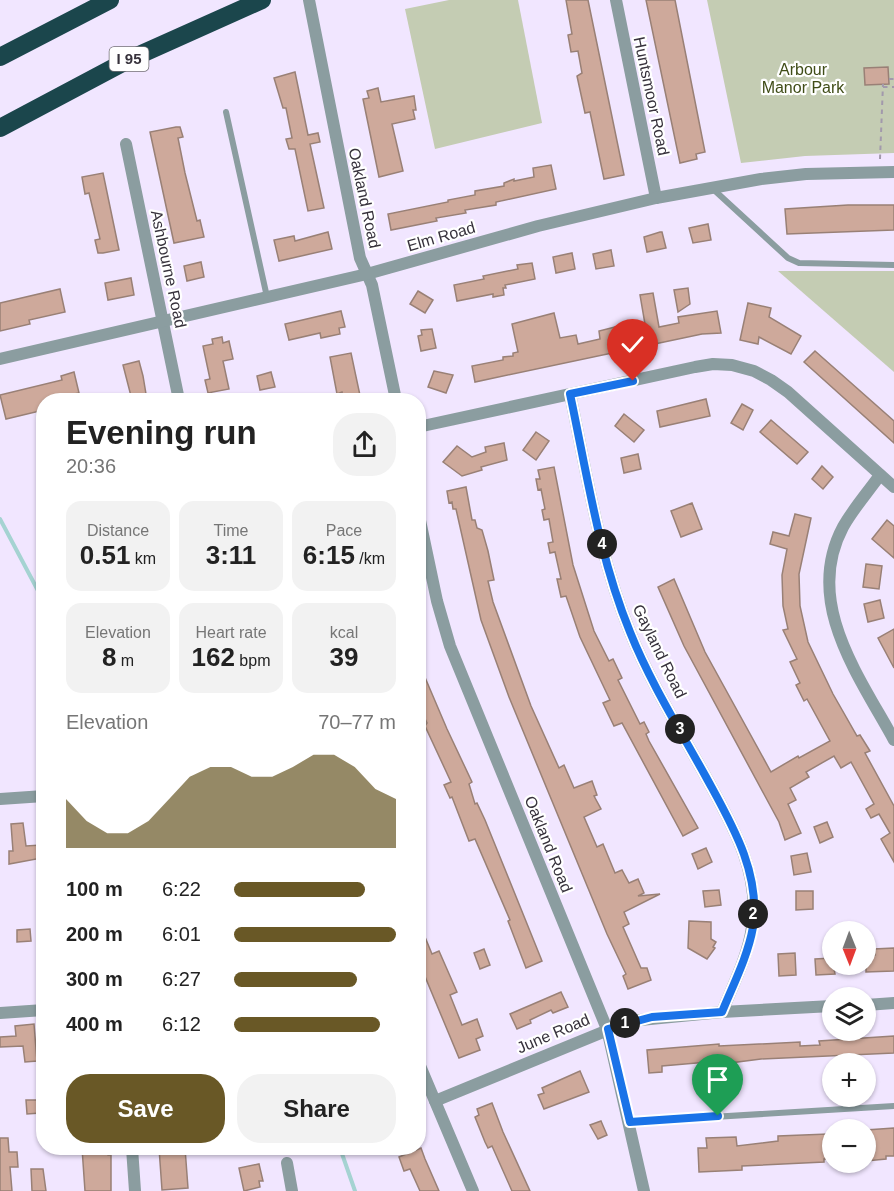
<!DOCTYPE html>
<meta charset="utf-8">
<style>
body{margin:0;font-family:Arial,sans-serif;background:#f2f2f2;color:#222;height:100vh;display:flex;flex-direction:column;font-size:22px;white-space:nowrap}
*{box-sizing:border-box;margin:0}
p{font-size:20px;color:#767676}
.icon{flex:none;width:33px;height:33px;fill:none;stroke:currentColor;stroke-width:2;stroke-linecap:round;stroke-linejoin:round}
.map{position:relative;flex:1;overflow:hidden}
.drawer{position:absolute;left:36px;top:393px;width:390px;height:762px;display:flex;flex-direction:column;background:#fff;border-radius:24px;box-shadow:0 2px 4px #0004}
.drawer>*{flex:none}
.needle{width:39px;rotate:179deg}
.buttons{position:absolute;left:822px;top:921px;display:grid;gap:12px}
.buttons a{display:grid;place-items:center;width:54px;height:54px;border-radius:50%;background:#fff;box-shadow:0 2px 4px #0004;font-size:30px}
.pin{position:absolute;display:grid;place-items:center;width:51px;height:51px;color:#fff;margin:-62px -26px;border-radius:50% 50% 50% 0;rotate:-45deg;box-shadow:0 0 6px #0007}
.pin .icon{rotate:45deg}
.km{position:absolute;width:30px;height:30px;margin:-15px;border-radius:50%;background:#222;color:#fff;font-size:16px;line-height:30px;text-align:center}
.round{display:grid;place-items:center;flex:none;width:63px;height:63px;border-radius:24px;background:#f2f2f2}
.head{display:flex;align-items:center;justify-content:space-between;height:102px;padding:0 30px}
h1{font-size:33px;font-weight:600;line-height:45px}
.figures{display:grid;grid-template-columns:repeat(3,1fr);gap:9px;height:102px;padding:6px 30px}
.figures div{display:grid;align-content:center;border-radius:15px;background:#f2f2f2;text-align:center}
.figures b{font-size:26px;font-weight:600}
.figures small{font-size:16px;font-weight:400}
.figures p{font-size:16px}
.chart{height:168px;padding:12px 30px}
.chart p{display:flex;justify-content:space-between}
.chart svg{width:100%;height:108px;margin-top:6px;fill:#695826;opacity:.7}
.button{display:flex;gap:12px;margin-top:auto;padding:12px 30px}
.button a{flex:1;height:69px;border-radius:24px;background:#695826;color:#fff;font-size:24px;font-weight:600;line-height:69px;text-align:center}
.button a+a{background:#f2f2f2;color:#222}
ul{padding:0 30px;list-style:none;font-size:20px}
li{display:grid;grid-template-columns:96px 72px 1fr;align-items:center;height:45px}
li i{height:15px;border-radius:8px;background:#695826}
.map>svg:first-child{display:block}
.green{fill:#c4ccb3}
.lines{fill:none;stroke-linecap:round;stroke-linejoin:round}
.stream{stroke:#a5d3d2;stroke-width:4}
.building{fill:#cea99b;stroke:#998076;stroke-width:1.5}
.path{stroke:#a299ac;stroke-width:2;stroke-dasharray:4.5 4.5;stroke-linecap:butt}
.lane{stroke:#8b9da0;stroke-width:6}
.street{stroke:#8b9da0;stroke-width:12}
.highway{stroke:#1b464c;stroke-width:18}
.route-casing{stroke:#fff;stroke-width:12}
.route{stroke:#1a73e8;stroke-width:8}
.labels{text-anchor:middle;stroke-width:4.5;stroke-linejoin:round;paint-order:stroke}
.shield{fill:#fff;stroke:#737076;stroke-width:1.5}
.shield-label{font-size:15px;font-weight:bold;fill:#37323c}
.park-label{font-size:16px;fill:#404d18;stroke:#fff}
.street-label{font-size:16px;fill:#37323c;stroke:#fff}
</style>
<div class="map">
<svg width="894" height="1191" viewBox="0 0 894 1191">
<rect width="100%" height="100%" fill="#f1e6ff"/>
<g class="green">
<polygon points="449,0 518,0 542,123 435,149 405,9"/>
<polygon points="707,0 894,0 894,153 805,156 741,163"/>
<polygon points="778,271 894,271 894,372"/>
</g>
<g class="lines">
<g class="stream">
<polyline points="0,519 44,602"/>
<polyline points="340,1148 355,1191"/>
</g>
</g>
<g class="building">
<polygon points="566,0 588,0 624,175 604,179 590,112 585,113 577,76 582,73 578,51 571,52 568,35 572,34"/>
<polygon points="646,0 675,0 705,152 696,154 697,159 680,163"/>
<polygon points="888,67 889,84 865,85 864,68"/>
<polygon points="295,72 308,135 318,133 320,142 310,144 324,208 308,211 295,149 289,149 286,139 292,138 286,108 283,108 274,78"/>
<polygon points="378,88 381,102 414,96 416,110 413,110 415,119 392,124 403,171 379,177 363,99 369,98 367,91"/>
<polygon points="176,127 180,127 183,137 178,138 185,173 197,221 200,220 204,237 174,243 150,132"/>
<polygon points="551,165 556,189 496,202 496,205 465,210 466,213 436,218 437,221 391,230 388,214 448,202 448,200 475,195 475,191 504,186 504,183 514,179 514,181 534,177 533,168"/>
<polygon points="103,173 119,250 103,253 98,253 95,240 100,239 89,193 85,194 82,177"/>
<polygon points="848,205 894,205 894,230 787,234 785,209"/>
<polygon points="708,224 711,240 693,243 689,228"/>
<polygon points="328,232 332,249 279,261 274,240 294,236 295,241"/>
<polygon points="660,232 662,232 666,248 647,252 644,237"/>
<polygon points="611,250 614,266 596,269 593,254"/>
<polygon points="572,253 575,269 556,273 553,257"/>
<polygon points="201,262 204,277 187,281 184,266"/>
<polygon points="532,263 535,279 505,285 506,288 503,288 504,295 493,297 493,294 457,301 454,285 484,279 483,276 518,269 517,265"/>
<polygon points="131,278 134,295 108,300 105,283"/>
<polygon points="688,288 690,304 678,312 674,290"/>
<polygon points="60,289 65,312 29,320 30,324 0,331 0,303"/>
<polygon points="418,291 433,300 425,313 410,304"/>
<polygon points="653,293 659,327 679,323 678,317 717,311 721,333 702,334 475,382 472,366 503,360 503,357 513,356 513,353 518,352 512,324 554,313 560,338 576,335 578,344 600,339 599,331 619,326 620,335 646,330 640,295"/>
<polygon points="748,303 771,308 769,317 801,336 791,354 759,337 758,344 740,340"/>
<polygon points="341,311 345,327 339,328 340,334 321,338 320,333 289,340 285,324"/>
<polygon points="432,329 436,348 421,351 418,336 422,335 421,330"/>
<polygon points="222,337 223,343 229,341 233,359 223,361 229,389 208,393 205,380 210,379 203,346 213,344 212,339"/>
<polygon points="815,351 894,421 894,443 804,362"/>
<polygon points="351,353 355,372 361,400 344,400 342,392 337,394 330,357"/>
<polygon points="139,361 143,376 147,400 132,400 123,365"/>
<polygon points="434,371 453,375 446,393 428,387"/>
<polygon points="74,372 79,393 44,400 44,410 6,419 0,395 62,380 61,376"/>
<polygon points="271,372 275,387 260,390 257,376"/>
<polygon points="706,399 710,416 660,427 657,411"/>
<polygon points="742,404 753,410 743,430 731,423"/>
<polygon points="624,414 644,430 634,442 615,426"/>
<polygon points="771,420 808,452 797,464 760,432"/>
<polygon points="536,432 549,441 536,460 523,450"/>
<polygon points="504,443 507,460 481,467 482,470 462,476 443,462 457,446 472,457 486,452 485,447"/>
<polygon points="638,454 641,469 624,473 621,458"/>
<polygon points="822,466 833,477 823,489 812,479"/>
<polygon points="554,467 573,565 594,631 609,661 613,659 622,678 618,680 640,724 644,722 649,732 646,734 649,741 698,828 683,836 622,723 614,726 603,703 610,700 580,637 566,596 561,597 557,579 561,579 555,552 550,553 548,543 553,542 549,519 544,520 542,510 545,509 541,489 538,490 536,479 540,479 538,470"/>
<polygon points="466,487 472,520 475,520 477,528 482,530 488,551 494,580 488,581 493,602 531,706 559,768 564,765 574,788 592,781 597,795 594,796 601,809 584,817 597,847 603,844 615,873 622,870 629,883 638,879 644,893 638,896 660,894 624,912 629,924 623,927 641,968 647,968 651,980 628,989 623,976 626,974 607,934 509,697 481,620 456,509 453,509 452,502 449,503 447,491"/>
<polygon points="692,503 702,529 681,537 671,511"/>
<polygon points="795,514 811,518 799,574 800,606 808,642 833,694 857,736 860,735 870,751 865,753 894,806 894,862 881,839 890,833 879,814 871,818 866,809 874,804 851,762 841,768 834,756 806,772 809,777 790,788 796,800 788,804 801,833 785,840 779,822 684,646 658,587 674,579 705,652 771,772 798,756 799,758 830,741 807,699 804,701 796,685 800,683 790,662 797,659 783,630 788,629 783,606 782,575 787,549 770,544 773,532 789,536"/>
<polygon points="887,520 894,526 894,558 872,539"/>
<polygon points="866,564 882,566 879,589 863,587"/>
<polygon points="880,600 884,618 868,622 864,604"/>
<polygon points="894,629 894,668 878,638"/>
<polygon points="418,661 447,729 472,782 469,784 475,804 477,803 485,820 540,956 542,961 526,968 508,921 510,920 475,839 469,841 452,797 450,798 444,785 451,782 425,726 427,723 418,704"/>
<polygon points="827,822 833,837 820,843 814,827"/>
<polygon points="23,823 26,846 41,845 42,858 9,864 9,851 13,851 11,824"/>
<polygon points="706,848 712,862 698,869 692,854"/>
<polygon points="807,853 811,872 794,875 791,856"/>
<polygon points="719,890 721,905 705,907 703,891"/>
<polygon points="796,891 813,891 813,909 796,910"/>
<polygon points="418,920 432,954 439,951 457,992 450,995 462,1025 477,1019 483,1036 476,1039 480,1050 459,1058 421,967 418,969"/>
<polygon points="689,921 711,922 711,939 716,942 713,947 715,948 707,959 688,948"/>
<polygon points="30,929 31,941 17,942 17,930"/>
<polygon points="894,948 894,971 866,972 866,955 875,955 874,949"/>
<polygon points="484,949 490,965 480,969 474,953"/>
<polygon points="795,953 796,975 779,976 778,954"/>
<polygon points="832,958 835,974 816,975 815,959"/>
<polygon points="561,992 568,1007 553,1013 551,1010 530,1020 531,1023 517,1029 510,1014"/>
<polygon points="34,1024 37,1061 25,1062 23,1046 0,1047 0,1037 16,1036 15,1026"/>
<polygon points="894,1036 894,1053 761,1059 730,1063 728,1068 709,1070 708,1062 662,1066 662,1072 649,1073 647,1050 719,1044 719,1046 800,1042 800,1046 820,1045 819,1041"/>
<polygon points="580,1071 589,1092 544,1109 538,1095 544,1093 542,1088"/>
<polygon points="26,1100 39,1100 40,1113 27,1114"/>
<polygon points="492,1103 503,1132 530,1191 512,1191 492,1146 488,1148 485,1142 475,1117 479,1115 477,1109"/>
<polygon points="601,1121 607,1135 598,1139 590,1125"/>
<polygon points="894,1128 894,1156 886,1156 886,1159 866,1161 866,1130"/>
<polygon points="828,1134 830,1159 824,1159 824,1162 742,1166 742,1170 699,1172 698,1148 707,1148 706,1138 736,1137 737,1146 778,1141 778,1136"/>
<polygon points="0,1138 8,1138 9,1152 17,1152 18,1167 10,1167 12,1191 0,1191"/>
<polygon points="82,1148 107,1148 108,1155 111,1155 111,1191 85,1191"/>
<polygon points="159,1148 185,1148 188,1188 162,1190"/>
<polygon points="421,1148 425,1159 439,1191 420,1191 410,1169 404,1171 399,1157"/>
<polygon points="259,1164 263,1181 259,1181 260,1187 244,1191 239,1168"/>
<polygon points="31,1169 43,1169 46,1191 32,1191"/>
</g>
<g class="lines">
<g class="path">
<polyline points="889,79 894,79"/>
<polyline points="883,87 894,87"/>
<polyline points="880,159 883,84"/>
</g>
<g class="lane">
<polyline points="226,112 267,297"/>
<polyline points="713,189 788,258 799,263 894,265"/>
<polyline points="630,1122 894,1106"/>
</g>
<g class="street">
<polyline points="309,0 360,258 372,285 396,400"/>
<polyline points="616,0 656,198"/>
<polyline points="126,144 179,400"/>
<polyline points="0,359 367,274 538,226 656,198 761,179 806,174 894,172"/>
<path d="M570,394C587,474 599,557 630,632C650,682 680,730 706,777C731,823 761,872 752,927C748,956 733,985 722,1012"/>
<polyline points="418,427 695,367 713,364 732,365 754,371 771,380 788,392 894,487"/>
<path d="M880,475C868,492 853,509 843,527C803,602 859,676 894,740"/>
<polyline points="418,511 437,601 450,646 607,1029 644,1191"/>
<polyline points="0,799 44,796"/>
<polyline points="866,1005 894,1003"/>
<polyline points="0,1013 44,1010"/>
<polyline points="418,1061 473,1191"/>
<polyline points="435,1101 630,1021 722,1012 832,1006"/>
<polyline points="132,1148 135,1191"/>
<polyline points="287,1163 292,1191"/>
</g>
<g class="highway">
<polyline points="0,57 110,0"/>
<polyline points="0,128 128,60 262,0"/>
</g>
</g>
<g class="lines">
<g class="route-casing">
<path id="route" d="M633,381L570,394C587,474 599,557 630,632C650,682 680,730 706,777C731,823 761,872 753,927C748,956 733,985 722,1012L652,1017L608,1029L630,1122L718,1116"/>
</g>
<use href="#route" class="route"/>
</g>
<g class="labels">
<rect class="shield" x="109.5" y="47" width="39" height="24" rx="4.5"/>
<g class="shield-label">
<text x="129" y="64">I 95</text>
</g>
<g class="park-label">
<text x="803" y="75">Arbour<tspan x="803" dy="18">Manor Park</tspan></text>
</g>
<g class="street-label">
<text transform="translate(652 96) rotate(78)" y="6">Huntsmoor Road</text>
<text transform="translate(365 198) rotate(78)" y="6">Oakland Road</text>
<text transform="translate(441 236) rotate(-16)" y="6">Elm Road</text>
<text transform="translate(169 269) rotate(78)" y="6">Ashbourne Road</text>
<text transform="translate(660 651) rotate(64)" y="6">Gayland Road</text>
<text transform="translate(549 844) rotate(68)" y="6">Oakland Road</text>
<text transform="translate(553 1033) rotate(-23)" y="6">June Road</text>
</g>
</g>
</svg>
<div class="buttons">
<a><svg class="needle" viewBox="-14 -14 28 28"><path d="M0-13l5 13h-10z" fill="#e53935"/><path d="M0 13l5-13h-10z" fill="#767676"/></svg></a>
<a><svg class="icon" aria-label="layers" viewBox="0 0 24 24"><path d="M12 4l9 5-9 5-9-5zM3 14l9 5 9-5"/></svg></a>
<a>+</a>
<a>−</a>
</div>
<div class="pin" style="left:718px;top:1116px;background:#1e9e55"><svg class="icon" aria-label="arrive" viewBox="0 0 24 24"><path d="M6 21V4h12l-3 4 3 4H6"/></svg></div>
<div class="pin" style="left:633px;top:381px;background:#d93025"><svg class="icon" aria-label="check" viewBox="0 0 24 24"><path d="M5 12l5 5 9-10"/></svg></div>
<b class="km" style="left:625px;top:1023px">1</b>
<b class="km" style="left:753px;top:914px">2</b>
<b class="km" style="left:680px;top:729px">3</b>
<b class="km" style="left:602px;top:544px">4</b>
<section class="drawer">
<div class="head"><div><h1>Evening run</h1><p>20:36</p></div><a class="round"><svg class="icon" aria-label="share" viewBox="0 0 24 24"><path d="M12 15V3M7 8l5-5 5 5M5 13v7h14v-7"/></svg></a></div>
<div class="figures">
<div><p>Distance</p><b>0.51<small> km</small></b></div>
<div><p>Time</p><b>3:11</b></div>
<div><p>Pace</p><b>6:15<small> /km</small></b></div>
</div>
<div class="figures">
<div><p>Elevation</p><b>8<small> m</small></b></div>
<div><p>Heart rate</p><b>162<small> bpm</small></b></div>
<div><p>kcal</p><b>39</b></div>
</div>
<div class="chart"><p><span>Elevation</span>70–77 m</p>
<svg viewBox="0 0 160 44" preserveAspectRatio="none"><path d="M0 44V24L10 33L20 38L30 38L40 33L50 24L60 15L70 11L80 11L90 15L100 15L110 11L120 6L130 6L140 11L150 20L160 24V44z"/></svg>
</div>
<ul>
<li><b>100 m</b>6:22<i style="width:81%"></i></li>
<li><b>200 m</b>6:01<i style="width:100%"></i></li>
<li><b>300 m</b>6:27<i style="width:76%"></i></li>
<li><b>400 m</b>6:12<i style="width:90%"></i></li>
</ul>
<div class="button"><a>Save</a><a>Share</a></div>
</section>
</div>
